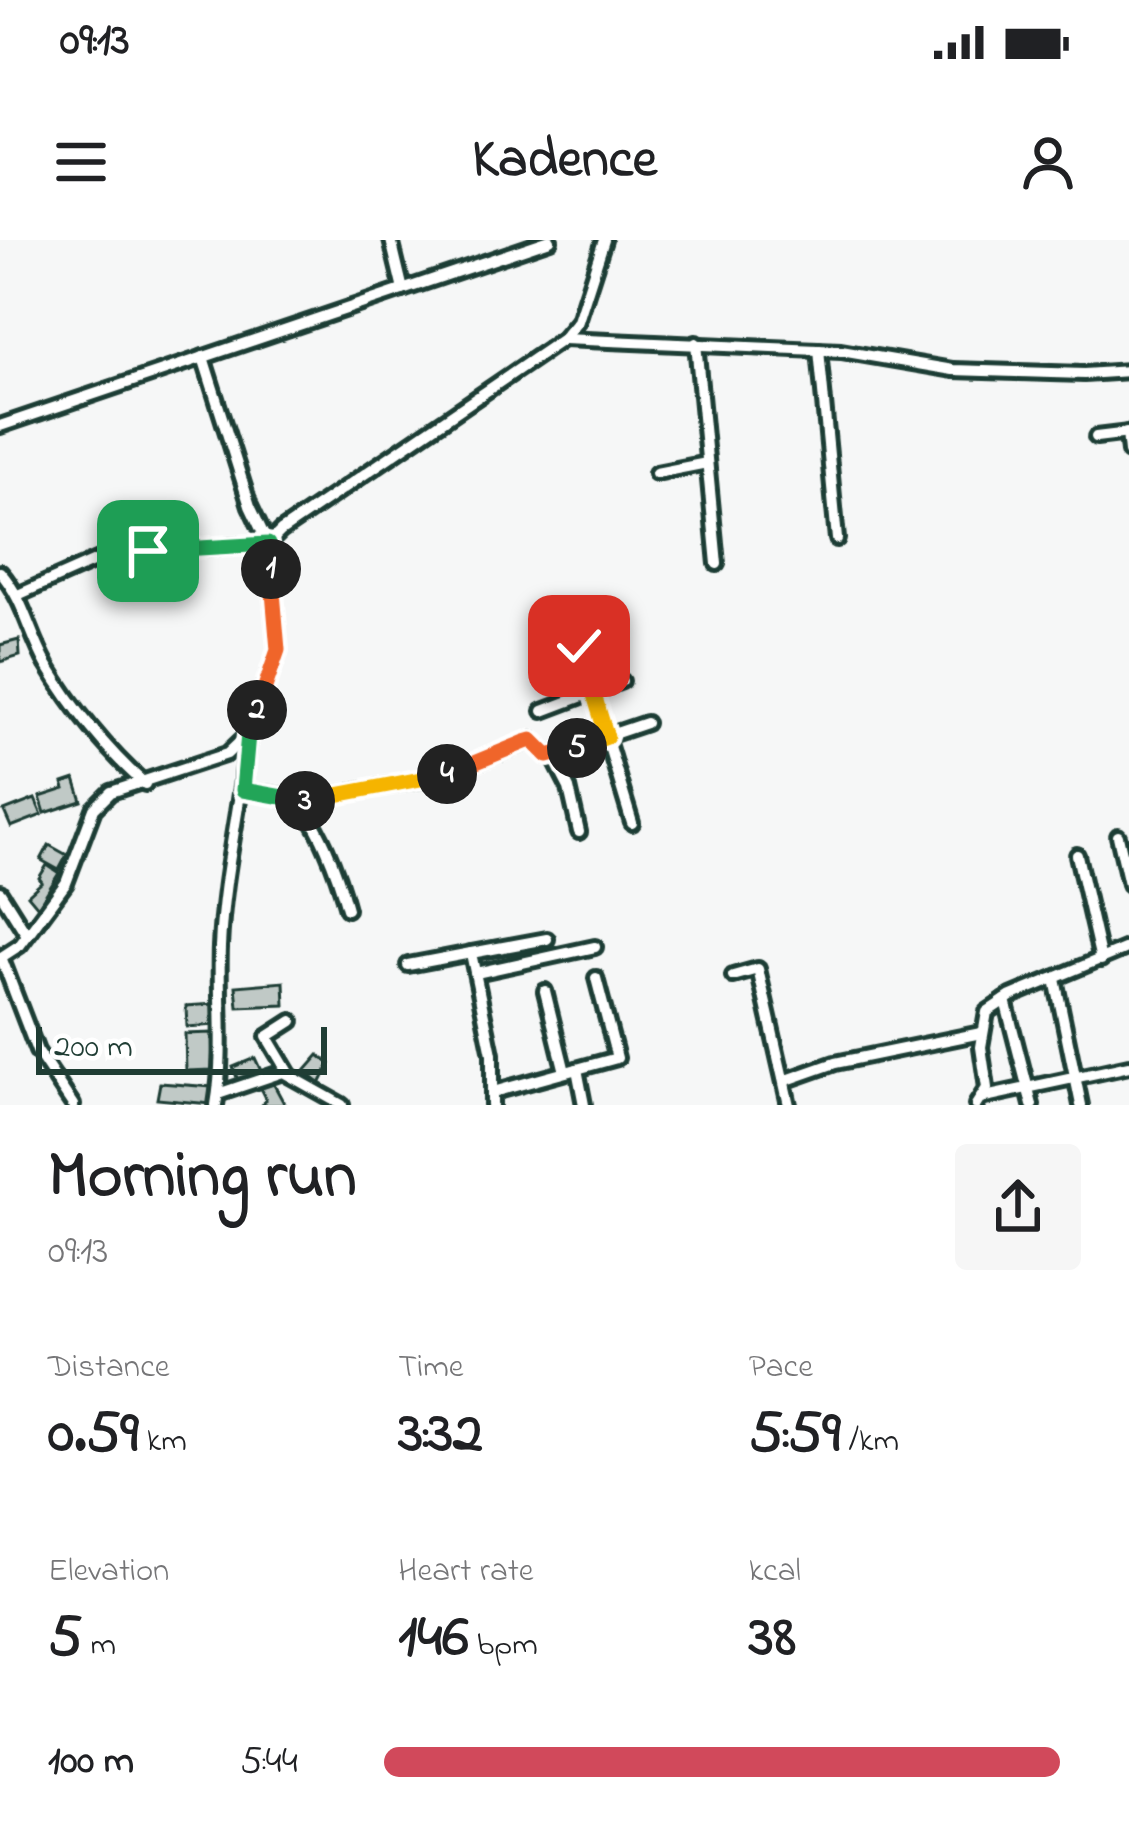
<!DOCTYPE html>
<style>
body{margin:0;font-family:"Indie Flower",sans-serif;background:#f6f6f6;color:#202124;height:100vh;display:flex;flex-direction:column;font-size:45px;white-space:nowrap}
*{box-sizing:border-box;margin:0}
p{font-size:39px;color:#757577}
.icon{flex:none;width:66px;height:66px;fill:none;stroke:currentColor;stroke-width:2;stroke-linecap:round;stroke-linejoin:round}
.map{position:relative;height:865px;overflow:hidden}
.sheet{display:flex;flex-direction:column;background:#fff;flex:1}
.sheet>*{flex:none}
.scale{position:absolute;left:36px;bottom:30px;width:291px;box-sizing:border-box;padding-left:12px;border:6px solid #1f3d34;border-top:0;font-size:33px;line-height:42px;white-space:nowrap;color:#1f3d34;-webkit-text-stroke:9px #fff;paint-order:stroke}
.pin{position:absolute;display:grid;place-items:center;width:102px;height:102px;color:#fff;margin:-51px;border-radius:24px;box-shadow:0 6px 18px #0006}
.km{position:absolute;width:60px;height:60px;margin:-30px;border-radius:50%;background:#222;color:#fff;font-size:33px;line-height:60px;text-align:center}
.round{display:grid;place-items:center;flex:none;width:126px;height:126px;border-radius:12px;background:#f6f6f6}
.head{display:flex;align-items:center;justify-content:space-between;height:204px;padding:0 48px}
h1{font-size:66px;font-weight:800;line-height:90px}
.metrics{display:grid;grid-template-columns:repeat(3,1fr);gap:18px;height:204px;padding:12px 48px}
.metrics div{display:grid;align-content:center}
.metrics b{font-size:60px;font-weight:800}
.metrics small{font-size:33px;font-weight:400}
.metrics p{font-size:33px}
ul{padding:0 48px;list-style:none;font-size:39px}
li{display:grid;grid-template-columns:192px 144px 1fr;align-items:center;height:90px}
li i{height:30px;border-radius:15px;background:#d1495b}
.status{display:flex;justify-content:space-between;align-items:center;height:84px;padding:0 60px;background:#fff;direction:ltr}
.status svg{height:33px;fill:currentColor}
header{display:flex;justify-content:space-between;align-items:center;height:156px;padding:0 48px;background:#fff;font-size:54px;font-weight:800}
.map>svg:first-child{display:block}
.building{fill:#c0c9c6;stroke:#1f3d34;stroke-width:3}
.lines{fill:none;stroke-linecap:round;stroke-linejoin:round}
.minor-casing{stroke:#1f3d34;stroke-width:20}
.minor{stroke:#fff;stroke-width:10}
.split-1-casing{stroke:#fff;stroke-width:24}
.split-2-casing{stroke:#fff;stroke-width:24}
.split-3-casing{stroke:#fff;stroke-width:24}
.split-4-casing{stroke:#fff;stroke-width:24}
.split-5-casing{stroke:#fff;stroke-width:24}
.split-6-casing{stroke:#fff;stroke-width:24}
.split-1{stroke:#22a559;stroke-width:15}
.split-2{stroke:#f0652b;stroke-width:15}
.split-3{stroke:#22a559;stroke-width:15}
.split-4{stroke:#f5b400;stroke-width:15}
.split-5{stroke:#f0652b;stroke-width:15}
.split-6{stroke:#f5b400;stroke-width:15}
</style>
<div class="status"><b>09:13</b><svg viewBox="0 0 49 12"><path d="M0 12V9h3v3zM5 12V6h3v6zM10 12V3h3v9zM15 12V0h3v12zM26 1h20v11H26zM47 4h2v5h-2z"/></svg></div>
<header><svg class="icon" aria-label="menu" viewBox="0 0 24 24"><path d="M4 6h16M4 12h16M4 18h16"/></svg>Kadence<svg class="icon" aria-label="person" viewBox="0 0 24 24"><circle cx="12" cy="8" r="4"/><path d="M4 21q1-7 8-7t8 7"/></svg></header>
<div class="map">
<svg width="1129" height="865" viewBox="0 0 1129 865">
<rect width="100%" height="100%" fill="#f6f7f7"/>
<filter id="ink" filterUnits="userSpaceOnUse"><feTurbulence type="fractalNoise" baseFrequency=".00833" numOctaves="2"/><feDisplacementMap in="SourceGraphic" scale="24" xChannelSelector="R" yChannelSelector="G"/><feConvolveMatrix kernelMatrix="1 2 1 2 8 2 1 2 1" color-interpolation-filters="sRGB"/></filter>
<g filter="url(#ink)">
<g class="building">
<polygon points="19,400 20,416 0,422 0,405"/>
<polygon points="75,539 82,561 45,573 40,557 65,549 63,543"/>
<polygon points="35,559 42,575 11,587 4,571"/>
<polygon points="49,605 67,615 59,630 41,620"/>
<polygon points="47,625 59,633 38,667 28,655 42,642 39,638"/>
<polygon points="284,742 285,765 238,767 236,746"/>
<polygon points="214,764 216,785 187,787 186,766"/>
<polygon points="212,793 213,830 186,831 185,794"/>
<polygon points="319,815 330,824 320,844 305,831"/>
<polygon points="255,818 262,833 239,843 233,827"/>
<polygon points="272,841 285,865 262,865 266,860 259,846"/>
<polygon points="160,843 212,847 211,864 157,859"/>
</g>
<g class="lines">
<g class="minor-casing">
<g id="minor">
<polyline points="391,0 403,50"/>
<polyline points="563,99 841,111 953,130 1084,134 1129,131"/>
<polyline points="696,103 717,324"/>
<polyline points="819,110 837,299"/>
<polyline points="0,186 550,0"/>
<polyline points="1127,193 1129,212"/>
<polyline points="1096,197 1129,193"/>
<polyline points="656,233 707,223"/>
<path d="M0,332C24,359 29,393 47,425C72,467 108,512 145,544"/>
<polyline points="20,354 113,313 268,304 250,266 203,117"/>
<polyline points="603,395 578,403 632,583"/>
<polyline points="543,471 622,441"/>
<polyline points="552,515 569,548 579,592"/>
<path d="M243,550C258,553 278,553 291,559C317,571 340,642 347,669"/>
<polyline points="295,561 440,537 532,500 548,516 646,483"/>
<polyline points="1118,596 1129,644"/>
<polyline points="1077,615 1101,720"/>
<polyline points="0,652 27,695"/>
<polyline points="1,717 37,811 73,865"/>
<polyline points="0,718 20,705 66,643 94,569 111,552 227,514 248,494 278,410 268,304 281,291 563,99 578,81 604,0"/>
<polyline points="408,725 471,713"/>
<polyline points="476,733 595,707"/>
<polyline points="733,736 758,729 789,865"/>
<polyline points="1055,739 1081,865"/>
<polyline points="545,751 565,832"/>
<polyline points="1005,760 1032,865"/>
<polyline points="577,829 584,865"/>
<polyline points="289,834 267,797 292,781"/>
<polyline points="784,841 835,823 981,793"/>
<polyline points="493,852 617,818 596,738"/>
<polyline points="218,854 283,832 342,865"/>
<polyline points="985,857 1129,826"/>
<path d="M216,865C225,813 218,759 220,707C223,635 241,565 248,494"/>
<polyline points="492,865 492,814 471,713 547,699"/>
<polyline points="976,865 987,848 981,807 987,772 1011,756 1129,707"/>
</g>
</g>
<use href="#minor" class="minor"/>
</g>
</g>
<g class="lines" filter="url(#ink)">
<g class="split-1-casing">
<polyline id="split-1" points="148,311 268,304 271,329"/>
</g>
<g class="split-2-casing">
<polyline id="split-2" points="257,470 278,410 271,329"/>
</g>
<g class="split-3-casing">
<polyline id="split-3" points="257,470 248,494 243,550 305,561"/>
</g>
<g class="split-4-casing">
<polyline id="split-4" points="305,561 447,534"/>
</g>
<g class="split-5-casing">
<polyline id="split-5" points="447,534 525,502 532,500 548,516 577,508"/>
</g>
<g class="split-6-casing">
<polyline id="split-6" points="577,508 607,497 579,406"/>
</g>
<use href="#split-1" class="split-1"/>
<use href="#split-2" class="split-2"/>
<use href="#split-3" class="split-3"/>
<use href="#split-4" class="split-4"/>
<use href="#split-5" class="split-5"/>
<use href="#split-6" class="split-6"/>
</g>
</svg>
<div class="scale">200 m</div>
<div class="pin" style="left:148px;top:311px;background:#1e9e55"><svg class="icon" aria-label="arrive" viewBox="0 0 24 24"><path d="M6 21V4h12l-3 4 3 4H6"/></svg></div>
<div class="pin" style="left:579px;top:406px;background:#d93025"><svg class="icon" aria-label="check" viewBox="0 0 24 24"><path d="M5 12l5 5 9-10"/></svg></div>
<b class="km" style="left:271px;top:329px">1</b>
<b class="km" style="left:257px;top:470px">2</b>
<b class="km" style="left:305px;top:561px">3</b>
<b class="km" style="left:447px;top:534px">4</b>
<b class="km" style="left:577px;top:508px">5</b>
</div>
<section class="sheet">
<div class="head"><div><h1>Morning run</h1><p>09:13</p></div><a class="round"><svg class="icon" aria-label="share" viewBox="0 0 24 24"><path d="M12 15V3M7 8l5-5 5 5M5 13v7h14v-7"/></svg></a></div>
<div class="metrics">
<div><p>Distance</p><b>0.59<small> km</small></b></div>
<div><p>Time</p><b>3:32</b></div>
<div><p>Pace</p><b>5:59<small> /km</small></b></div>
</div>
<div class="metrics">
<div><p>Elevation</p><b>5<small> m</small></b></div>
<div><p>Heart rate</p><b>146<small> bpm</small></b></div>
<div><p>kcal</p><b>38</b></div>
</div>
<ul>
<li><b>100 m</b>5:44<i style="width:97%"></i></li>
</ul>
</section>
